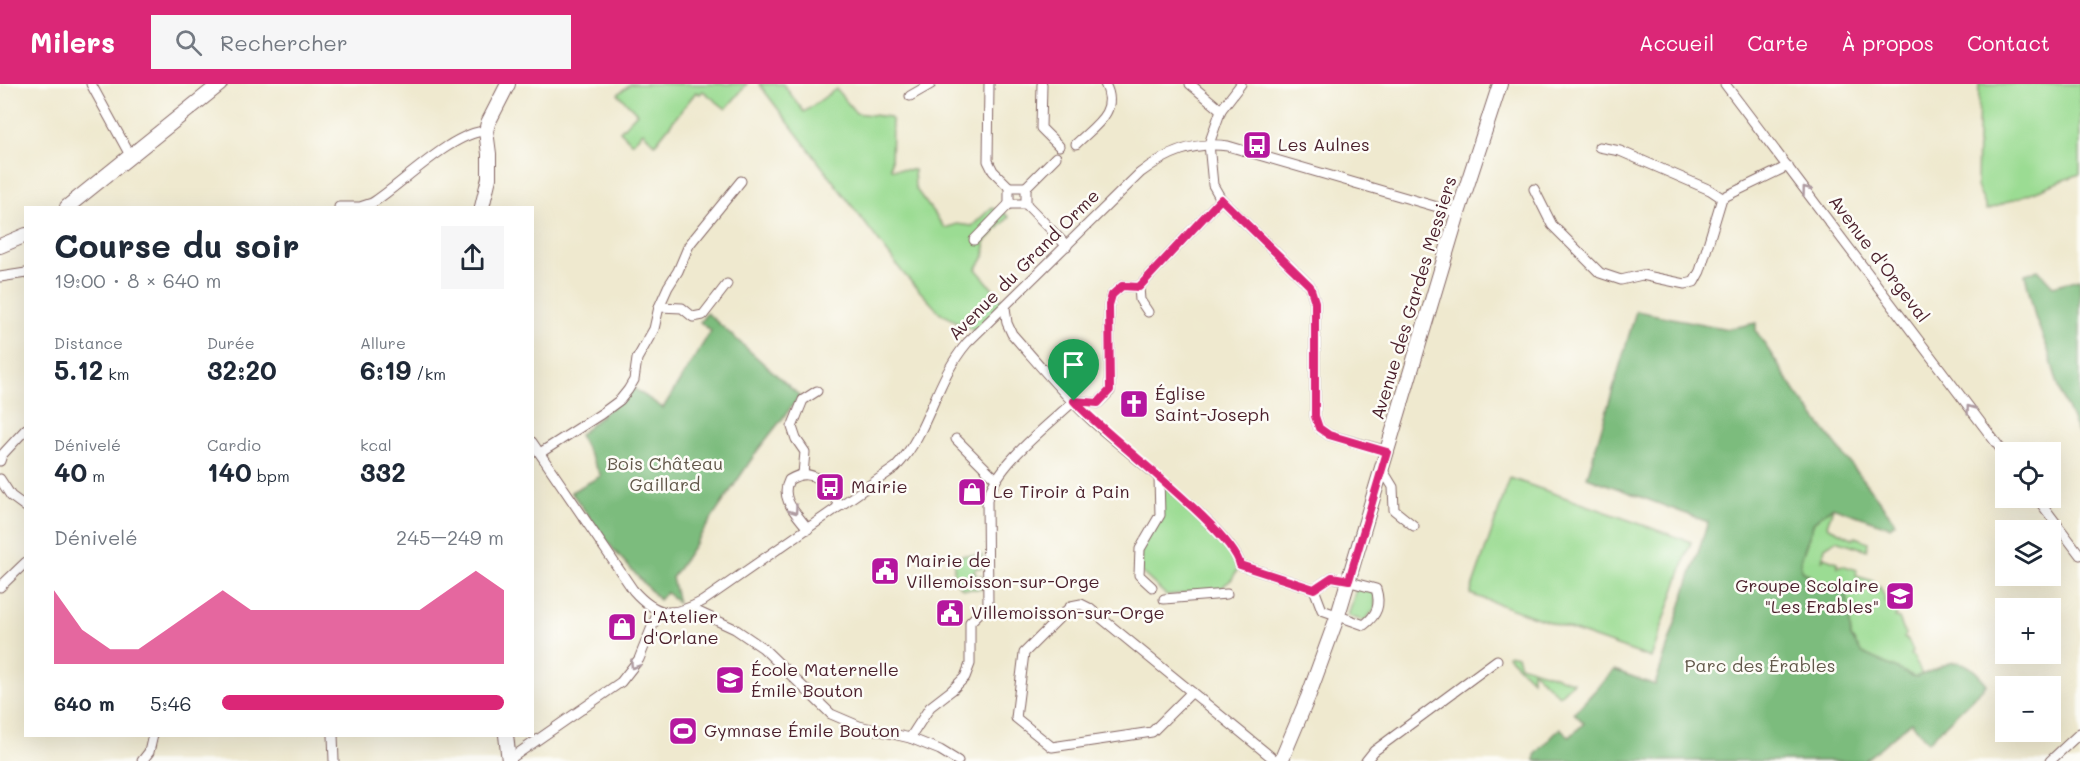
<!DOCTYPE html>
<html lang="fr">
<meta charset="utf-8">
<style>
body{margin:0;font-family:Mali,sans-serif;background:#f6f6f7;color:#1f2937;height:100vh;display:flex;flex-direction:column;font-size:22px;white-space:nowrap}
*{box-sizing:border-box;margin:0}
p{font-size:20px;color:#747a83}
.icon{flex:none;width:33px;height:33px;fill:none;stroke:currentColor;stroke-width:2;stroke-linecap:round;stroke-linejoin:round}
.map{position:relative;flex:1;overflow:hidden}
.drawer{position:absolute;left:24px;top:122px;width:510px;height:531px;display:flex;flex-direction:column;background:#fff;border-radius:0px;box-shadow:0 6px 24px #0002}
.drawer>*{flex:none}
.controls{position:absolute;left:1995px;top:358px;display:grid;gap:12px}
.controls a{display:grid;place-items:center;width:66px;height:66px;border-radius:0px;background:#fff;box-shadow:0 6px 24px #0002;font-size:30px}
.pin{position:absolute;display:grid;place-items:center;width:51px;height:51px;color:#fff;margin:-62px -26px;border-radius:50% 50% 50% 0;rotate:-45deg;box-shadow:0 0 6px #0007}
.pin .icon{rotate:45deg}
.round{display:grid;place-items:center;flex:none;width:63px;height:63px;border-radius:0px;background:#f6f6f7}
.head{display:flex;align-items:center;justify-content:space-between;height:102px;padding:0 30px}
h1{font-size:33px;font-weight:700;line-height:45px}
.stats{display:grid;grid-template-columns:repeat(3,1fr);gap:9px;height:102px;padding:6px 30px}
.stats div{display:grid;align-content:center}
.stats b{font-size:26px;font-weight:700}
.stats small{font-size:16px;font-weight:400}
.stats p{font-size:16px}
.chart{height:168px;padding:12px 30px}
.chart p{display:flex;justify-content:space-between}
.chart svg{width:100%;height:108px;margin-top:6px;fill:#db2777;opacity:.7}
ul{padding:0 30px;list-style:none;font-size:20px}
li{display:grid;grid-template-columns:96px 72px 1fr;align-items:center;height:45px}
li i{height:15px;border-radius:8px;background:#db2777}
header{display:flex;align-items:center;gap:36px;box-sizing:border-box;height:84px;padding:0 30px;background:#db2777;color:#fff}
header strong{font-size:28px}
nav{display:flex;gap:33px;margin-inline-start:auto;font-size:21px}
.search{width:420px;height:54px;background:#f6f6f7;display:flex;align-items:center;gap:15px;box-sizing:border-box;padding:0 21px;border-radius:0px;color:#747a83;font-size:22px}
.map>svg:first-child{display:block}
.green{fill:#9bdc93;stroke:#727e5f;stroke-width:1.5}
.forest{fill:#7cbc7d;stroke:#636e54;stroke-width:1.5}
.lines{fill:none;stroke-linecap:round;stroke-linejoin:round}
.street-casing{stroke:#846664;stroke-width:11}
.secondary-casing{stroke:#846664;stroke-width:16}
.street{stroke:#fff;stroke-width:9}
.secondary{stroke:#fff;stroke-width:14}
.oneway{stroke:#ae9aa0}
.route-casing{stroke:#fff;stroke-width:12}
.route{stroke:#db2777;stroke-width:8}
.labels{text-anchor:middle;stroke-width:5;stroke-linejoin:round;paint-order:stroke}
.poi-label{font-size:18px;fill:#4a1f2b;stroke:#fdfcf7;text-anchor:start}
.street-label{font-size:18px;fill:#4a1f2b;stroke:#fdfcf7}
.park-label{font-size:18px;fill:#62584a;stroke:#fdfcf7}
</style>
<header>
<strong>Milers</strong>
<div class="search"><svg class="icon" aria-label="search" viewBox="0 0 24 24"><circle cx="10" cy="10" r="6"/><path d="M15 15l6 6"/></svg>Rechercher</div>
<nav><a>Accueil</a><a>Carte</a><a>À propos</a><a>Contact</a></nav>
</header>
<div class="map">
<svg width="2080" height="677" viewBox="0 0 2080 677">
<rect width="100%" height="100%" fill="#fdfcf7"/>
<filter id="ink" filterUnits="userSpaceOnUse"><feTurbulence type="fractalNoise" baseFrequency=".0167" numOctaves="2"/><feDisplacementMap in="SourceGraphic" scale="12" xChannelSelector="R" yChannelSelector="G"/><feConvolveMatrix kernelMatrix="1 2 1 2 8 2 1 2 1" color-interpolation-filters="sRGB"/></filter>
<filter id="wash" filterUnits="userSpaceOnUse"><feTurbulence type="fractalNoise" baseFrequency=".008" numOctaves="4" result="noise"/><feDisplacementMap in="SourceGraphic" scale="24" xChannelSelector="R" yChannelSelector="G"/><feGaussianBlur stdDeviation="1.35" result="paint"/><feColorMatrix in="noise" values="0 0 0 0 0 0 0 0 0 0 0 0 0 0 0 0 0 1.4 0 .05"/><feComposite in="paint" operator="in"/></filter>
<g filter="url(#wash)">
<rect width="100%" height="100%" fill="#efe9cf"/>
<g class="green">
<polygon points="630,0 747,0 726,25 703,7 700,10 696,8 655,60 643,48 632,59 620,47 637,29 618,10"/>
<polygon points="759,0 783,0 804,28 836,5 856,29 889,33 892,37 891,85 914,86 915,104 945,144 957,140 972,142 991,124 1002,127 1009,133 985,158 985,172 976,185 1007,221 978,249 940,229 903,189"/>
<polygon points="1979,0 2080,0 2080,90 1987,126 1977,102"/>
<polygon points="1159,394 1197,428 1240,481 1232,495 1217,507 1166,511 1140,487 1140,465 1158,438"/>
<polygon points="1510,394 1691,458 1651,574 1470,510"/>
<polygon points="1833,423 1827,442 1854,455 1855,453 1868,458 1867,466 1836,456 1825,463 1822,477 1824,473 1837,478 1838,483 1842,481 1857,486 1856,492 1874,497 1873,504 1880,503 1885,514 1884,518 1891,518 1897,530 1895,534 1899,535 1905,550 1904,554 1908,556 1913,567 1911,571 1914,573 1922,591 1915,593 1862,570 1851,553 1848,517 1832,501 1819,498 1802,487 1800,478 1814,438 1821,431"/>
<polygon points="962,471 982,471 982,484 976,484 974,487 977,492 982,492 982,505 963,505 954,496 954,480"/>
<polygon points="1357,502 1375,508 1375,525 1364,537 1348,532"/>
<polygon points="1509,570 1517,572 1520,581 1573,598 1559,612 1532,586 1532,596 1508,572"/>
</g>
<g class="forest">
<polygon points="2038,186 2053,202 2080,195 2080,353 2061,311 2048,266 2035,233 2025,190"/>
<path d="M1636,227L1728,245L1756,239V247L1797,310L1893,435L1895,439L1890,443L1832,423L1821,431L1814,438L1800,478L1802,487L1819,498L1832,501L1844,508L1848,517L1851,553L1862,569L1915,593C1950,582 1957,563 1987,600L1928,658L1911,638L1864,677H1535V671L1560,644L1570,653L1584,639L1574,629L1614,586L1655,601L1708,438L1587,393Z"/>
<polygon points="707,229 800,312 757,367 672,494 678,519 666,508 659,516 613,465 571,408 601,392 579,351 633,304 663,324 711,247 700,238"/>
</g>
</g>
<g filter="url(#ink)">
<g class="lines">
<g class="street-casing">
<g id="street">
<polyline points="91,0 130,71"/>
<polyline points="989,0 988,77 993,87 1009,103"/>
<polyline points="1042,0 1041,44 1059,62"/>
<polyline points="1190,0 1221,26"/>
<polyline points="1241,0 1221,26 1209,60 1213,101 1221,115 1310,202 1315,218 1315,332 1319,344 1329,351 1387,367"/>
<polyline points="1725,0 2006,372"/>
<polyline points="910,12 931,0"/>
<path d="M1076,60C1094,42 1120,28 1105,0"/>
<polyline points="1599,63 1620,67 1710,106 1722,114"/>
<rect x="1009" y="103" width="17" height="17"/>
<polyline points="1026,103 1056,73"/>
<polyline points="1534,105 1552,141 1600,189 1621,196 1642,191 1685,200 1694,198 1700,187 1722,114 1788,82"/>
<polyline points="1026,120 1067,162"/>
<path d="M339,123H360L372,119C401,101 452,48 486,47"/>
<polyline points="974,156 1009,120"/>
<polyline points="0,193 26,189"/>
<polyline points="659,223 682,224 693,233 703,231 727,200"/>
<path d="M1005,223L1007,239L1012,250C1037,278 1062,309 1090,335C1117,361 1235,449 1240,481L1314,505"/>
<polyline points="1148,228 1140,216 1139,203 1221,115"/>
<polyline points="1074,317 1098,319 1110,307 1109,221 1112,211 1122,202 1139,203"/>
<polyline points="956,355 996,395"/>
<path d="M532,358L633,506C656,532 672,534 703,517L896,383C930,347 934,298 967,259L1140,89C1166,69 1194,57 1228,62L1458,129"/>
<polyline points="540,369 601,330 620,316 628,306 634,296 637,275 654,245 659,223 668,203 678,187 689,161 741,97"/>
<polyline points="0,377 2,371 26,345"/>
<polyline points="1382,385 1393,403 1394,426 1414,442"/>
<polyline points="803,390 805,368 796,355 792,343 803,316 817,307"/>
<polyline points="0,395 11,412 26,423"/>
<polyline points="2037,414 2080,471"/>
<path d="M808,445C797,430 779,415 789,396C815,380 827,403 840,422"/>
<path d="M1332,493L1376,505C1381,521 1377,531 1364,541L1322,526L1314,505Z"/>
<polyline points="0,503 26,478"/>
<polyline points="1152,503 1139,491 1140,465 1160,431 1159,394"/>
<polyline points="1164,515 1227,510"/>
<polyline points="690,524 735,545 763,564 831,630 859,642 910,654 940,666 958,677"/>
<polyline points="1192,608 1152,648 1052,663 1016,634 1024,569 1071,522 1081,520 1089,524 1276,677"/>
<polyline points="333,651 334,677"/>
<path d="M910,654L930,623L952,606L965,593L970,580V538L988,521L987,416C996,381 1047,342 1074,317"/>
<polyline points="142,677 149,668 153,651"/>
<polyline points="507,677 621,598 639,575 658,528"/>
<polyline points="1366,677 1374,667 1497,576"/>
<polyline points="2050,677 2080,649"/>
</g>
</g>
<g class="secondary-casing">
<g id="secondary">
<polyline points="67,123 220,0"/>
<polyline points="482,123 489,94 489,70 486,47 488,39 508,0"/>
<polyline points="0,162 26,151"/>
<polyline points="506,651 509,677"/>
<polyline points="1281,677 1308,613 1338,531 1458,129 1500,0"/>
</g>
</g>
<use href="#street" class="street"/>
<use href="#secondary" class="secondary"/>
</g>
<defs><path id="oneway-chevron" d="M-2-3.5L2.5 0L-2 3.5" fill="none" stroke-width="1.6" stroke-linecap="round" stroke-linejoin="round" transform="scale(1.5)"/></defs>
<g class="oneway">
<use href="#oneway-chevron" transform="translate(1806 106) rotate(-127)"/>
<use href="#oneway-chevron" transform="translate(1970 325) rotate(-127)"/>
<use href="#oneway-chevron" transform="translate(794 426) rotate(55)"/>
<use href="#oneway-chevron" transform="translate(634 581) rotate(124)"/>
</g>
</g>
<g class="lines" filter="url(#ink)">
<g class="route-casing">
<path id="route" d="M1221,115L1310,202L1315,218V332L1319,344L1329,351L1387,368L1349,496L1332,493L1314,505L1240,481C1234,447 1103,350 1074,317L1098,319L1110,306L1109,221L1112,211L1122,202L1139,203Z"/>
</g>
<use href="#route" class="route"/>
</g>
<defs>
<g id="bus-square" transform="scale(1.5)"><rect x="-9" y="-9" width="18" height="18" rx="4" fill="#b5179e" stroke="#fdfcf7"/><path d="M-5-6H5V4H4V6H2V4H-2V6H-4V4H-5ZM-3.5-4V0h7V-4ZM-3.5 1.2v1.5H-2V1.2ZM2 1.2v1.5H3.5V1.2Z" fill="#fff"/></g>
<g id="church-square" transform="scale(1.5)"><rect x="-9" y="-9" width="18" height="18" rx="4" fill="#b5179e" stroke="#fdfcf7"/><path d="M-1.2-6h2.4v3.5h3.3v2.4h-3.3V6h-2.4V-.1h-3.3v-2.4h3.3Z" fill="#fff"/></g>
<g id="shop-square" transform="scale(1.5)"><rect x="-9" y="-9" width="18" height="18" rx="4" fill="#b5179e" stroke="#fdfcf7"/><path d="M-5-2.5h2.3a2.7 3.5 0 0 1 5.4 0H5L5.5 6h-11ZM-1.5-2.5h3a1.5 2.3 0 0 0-3 0Z" fill="#fff"/></g>
<g id="civic-square" transform="scale(1.5)"><rect x="-9" y="-9" width="18" height="18" rx="4" fill="#b5179e" stroke="#fdfcf7"/><path d="M-.6-6.5H3V-4.5H.6V-3L4-1V1h2V6H-6V1h2V-1L-.6-3ZM-1.2 2.5V6h2.4V2.5Z" fill="#fff"/></g>
<g id="school-square" transform="scale(1.5)"><rect x="-9" y="-9" width="18" height="18" rx="4" fill="#b5179e" stroke="#fdfcf7"/><path d="M0-5L7-2L0 1L-7-2ZM-4 1L0 2.5L4 1V4Q0 6-4 4Z" fill="#fff"/></g>
<g id="stadium-square" transform="scale(1.5)"><rect x="-9" y="-9" width="18" height="18" rx="4" fill="#b5179e" stroke="#fdfcf7"/><path d="M0-5a6.5 5 0 1 0 0 10a6.5 5 0 1 0 0-10ZM-3.5-1.8h7v3.6h-7Z" fill="#fff"/></g>
</defs>
<g fill-rule="evenodd">
<use href="#bus-square" x="1257" y="61"/>
<use href="#church-square" x="1134" y="320"/>
<use href="#bus-square" x="830" y="403"/>
<use href="#shop-square" x="972" y="408"/>
<use href="#civic-square" x="885" y="487"/>
<use href="#school-square" x="1900" y="512"/>
<use href="#civic-square" x="950" y="529"/>
<use href="#shop-square" x="622" y="543"/>
<use href="#school-square" x="730" y="596"/>
<use href="#stadium-square" x="683" y="647"/>
</g>
<g class="labels">
<g class="poi-label">
<text x="1278" y="67">Les Aulnes</text>
<text x="1155" y="316">Église<tspan x="1155" dy="21">Saint-Joseph</tspan></text>
<text x="851" y="409">Mairie</text>
<text x="993" y="414">Le Tiroir à Pain</text>
<text x="906" y="483">Mairie de<tspan x="906" dy="21">Villemoisson-sur-Orge</tspan></text>
<text x="1879" y="508" text-anchor="end">Groupe Scolaire<tspan x="1879" dy="21">"Les Erables"</tspan></text>
<text x="971" y="535">Villemoisson-sur-Orge</text>
<text x="643" y="539">L'Atelier<tspan x="643" dy="21">d'Orlane</tspan></text>
<text x="751" y="592">École Maternelle<tspan x="751" dy="21">Émile Bouton</tspan></text>
<text x="704" y="653">Gymnase Émile Bouton</text>
</g>
<g class="street-label">
<text transform="translate(1879 175) rotate(53)" y="6">Avenue d'Orgeval</text>
<text transform="translate(1024 181) rotate(-45)" y="6">Avenue du Grand Orme</text>
<text transform="translate(1414 214) rotate(-73)" y="6">Avenue des Gardes Messiers</text>
</g>
<g class="park-label">
<text x="665" y="386">Bois Château<tspan x="665" dy="21">Gaillard</tspan></text>
<text x="1760" y="588">Parc des Érables</text>
</g>
</g>
</svg>
<div class="controls">
<a><svg class="icon" aria-label="locate" viewBox="0 0 24 24"><circle cx="12" cy="12" r="6"/><path d="M12 2v4M12 18v4M2 12h4M18 12h4"/></svg></a>
<a><svg class="icon" aria-label="layers" viewBox="0 0 24 24"><path d="M12 4l9 5-9 5-9-5zM3 14l9 5 9-5"/></svg></a>
<a>+</a>
<a>−</a>
</div>
<div class="pin" style="left:1074px;top:317px;background:#1e9e55"><svg class="icon" aria-label="arrive" viewBox="0 0 24 24"><path d="M6 21V4h12l-3 4 3 4H6"/></svg></div>
<section class="drawer">
<div class="head"><div><h1>Course du soir</h1><p>19:00 · 8 × 640 m</p></div><a class="round"><svg class="icon" aria-label="share" viewBox="0 0 24 24"><path d="M12 15V3M7 8l5-5 5 5M5 13v7h14v-7"/></svg></a></div>
<div class="stats">
<div><p>Distance</p><b>5.12<small> km</small></b></div>
<div><p>Durée</p><b>32:20</b></div>
<div><p>Allure</p><b>6:19<small> /km</small></b></div>
</div>
<div class="stats">
<div><p>Dénivelé</p><b>40<small> m</small></b></div>
<div><p>Cardio</p><b>140<small> bpm</small></b></div>
<div><p>kcal</p><b>332</b></div>
</div>
<div class="chart"><p><span>Dénivelé</span>245–249 m</p>
<svg viewBox="0 0 160 44" preserveAspectRatio="none"><path d="M0 44V14L10 30L20 38L30 38L40 30L50 22L60 14L70 22L80 22L90 22L100 22L110 22L120 22L130 22L140 14L150 6L160 14V44z"/></svg>
</div>
<ul>
<li><b>640 m</b>5:46<i style="width:100%"></i></li>
</ul>
</section>
</div>
